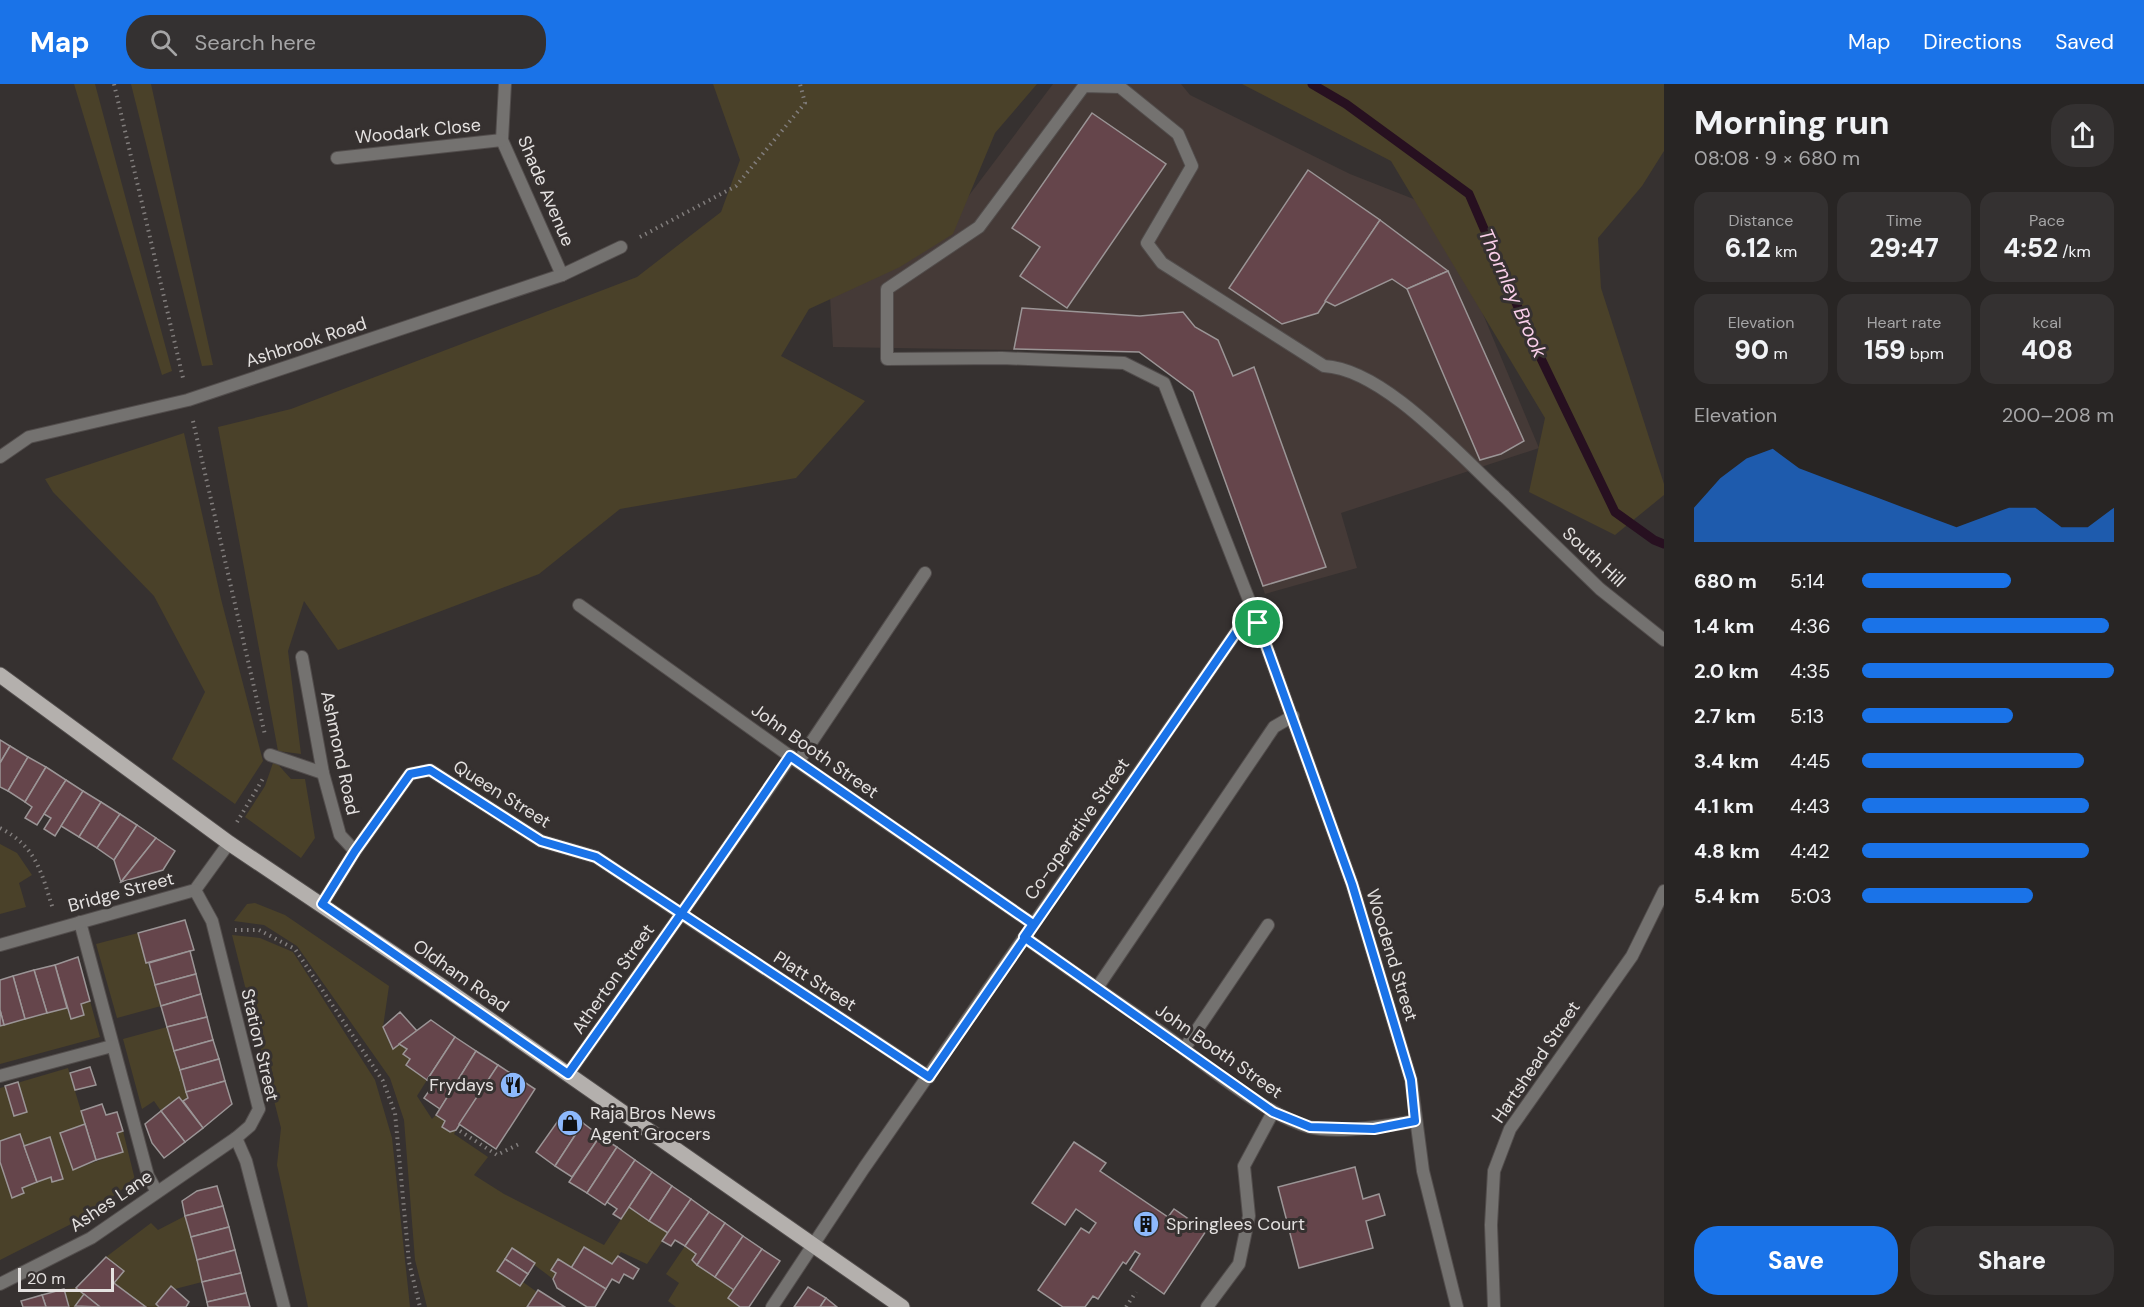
<!DOCTYPE html>
<meta charset="utf-8">
<style>
body{margin:0;font-family:"DM Sans",sans-serif;background:#343131;color:#f1f3f6;height:100vh;display:flex;flex-direction:column;font-size:22px;white-space:nowrap}
*{box-sizing:border-box;margin:0}
p{font-size:20px;color:#a5a5a6}
.icon{flex:none;width:33px;height:33px;fill:none;stroke:currentColor;stroke-width:2;stroke-linecap:round;stroke-linejoin:round}
.map{position:relative;flex:1;overflow:hidden}
.details{display:flex;flex-direction:column;background:#282524;width:480px}
.details>*{flex:none}
.scale{position:absolute;left:18px;bottom:15px;width:96px;box-sizing:border-box;padding-left:6px;border:3px solid #e4e1e0;border-top:0;font-size:16px;line-height:21px;white-space:nowrap;color:#e4e1e0;-webkit-text-stroke:4px #363130;paint-order:stroke}
.pin{position:absolute;display:grid;place-items:center;width:51px;height:51px;color:#fff;margin:-26px;border:3px solid #fff;border-radius:50%;box-shadow:0 2px 6px #0007}
.round{display:grid;place-items:center;flex:none;width:63px;height:63px;border-radius:24px;background:#343131}
.head{display:flex;align-items:center;justify-content:space-between;height:102px;padding:0 30px}
h1{font-size:33px;font-weight:800;line-height:45px}
.figures{display:grid;grid-template-columns:repeat(3,1fr);gap:9px;height:102px;padding:6px 30px}
.figures div{display:grid;align-content:center;border-radius:15px;background:#343131;text-align:center}
.figures b{font-size:26px;font-weight:800}
.figures small{font-size:16px;font-weight:400}
.figures p{font-size:16px}
.chart{height:168px;padding:12px 30px}
.chart p{display:flex;justify-content:space-between}
.chart svg{width:100%;height:108px;margin-top:6px;fill:#1a73e8;opacity:.7}
.action{display:flex;gap:12px;margin-top:auto;padding:12px 30px}
.action a{flex:1;height:69px;border-radius:24px;background:#1a73e8;color:#fff;font-size:24px;font-weight:800;line-height:69px;text-align:center}
.action a+a{background:#343131;color:#f1f3f6}
ul{padding:0 30px;list-style:none;font-size:20px}
li{display:grid;grid-template-columns:96px 72px 1fr;align-items:center;height:45px}
li i{height:15px;border-radius:8px;background:#1a73e8}
header{display:flex;align-items:center;gap:36px;box-sizing:border-box;height:84px;padding:0 30px;background:#1a73e8;color:#fff}
header strong{font-size:28px}
nav{display:flex;gap:33px;margin-inline-start:auto;font-size:21px}
.search{width:420px;height:54px;background:#343131;display:flex;align-items:center;gap:15px;box-sizing:border-box;padding:0 21px;border-radius:24px;color:#a5a5a6;font-size:22px}
main{display:flex;flex:1;min-height:0}
.map>svg:first-child{display:block}
.built{fill:#453a37}
.green{fill:#4a4129}
.lines{fill:none;stroke-linecap:round;stroke-linejoin:round}
.stream{stroke:#271020;stroke-width:9}
.building{fill:#65454b;stroke:#9b9596;stroke-width:1.5}
.service-casing{stroke:#524d4c;stroke-width:14}
.pedestrian-casing{stroke:#524d4c;stroke-width:14}
.minor-casing{stroke:#524d4c;stroke-width:14}
.tertiary-casing{stroke:#524d4c;stroke-width:14}
.primary-casing{stroke:#524d4c;stroke-width:17}
.path{stroke:#817d7c;stroke-width:4;stroke-dasharray:1.5 4.5;stroke-linecap:butt}
.service{stroke:#747270;stroke-width:12}
.pedestrian{stroke:#747270;stroke-width:12}
.minor{stroke:#747270;stroke-width:12}
.tertiary{stroke:#747270;stroke-width:12}
.primary{stroke:#b4b0ad;stroke-width:15}
.route-casing{stroke:#fff;stroke-width:12}
.route{stroke:#1a73e8;stroke-width:8}
.labels{text-anchor:middle;stroke-width:6;stroke-linejoin:round;paint-order:stroke}
.street-label{font-size:18px;fill:#e4e1e0;stroke:#363130}
.poi-label{font-size:18px;fill:#e4e1e0;stroke:#363130;text-anchor:start}
.water-label{font-size:20px;font-style:italic;fill:#facfea;stroke:#363130}
</style>
<header>
<strong>Map</strong>
<div class="search"><svg class="icon" aria-label="search" viewBox="0 0 24 24"><circle cx="10" cy="10" r="6"/><path d="M15 15l6 6"/></svg>Search here</div>
<nav><a>Map</a><a>Directions</a><a>Saved</a></nav>
</header>
<main>
<div class="map">
<svg width="1664" height="1223" viewBox="0 0 1664 1223">
<rect width="100%" height="100%" fill="#363130"/>
<polygon class="built" points="1053,0 1181,0 1190,11 1350,90 1439,125 1539,364 1341,429 1357,484 1265,510 1193,308 1139,268 833,263 828,178 961,122"/>
<g class="green">
<polygon points="74,0 95,0 172,287 162,291"/>
<polygon points="131,0 151,0 213,281 202,282"/>
<polygon points="713,0 1037,0 995,49 953,150 900,183 809,225 781,272 865,317 796,394 620,425 539,490 338,566 304,517 288,567 301,670 278,667 218,343 291,325 637,193 721,128 740,76"/>
<polygon points="1242,0 1664,0 1664,67 1642,102 1598,154 1601,204 1664,400 1664,411 1615,451 1529,408 1545,334 1391,77"/>
<polygon points="184,349 221,515 263,677 235,720 172,675 205,608 154,512 53,408 45,395"/>
<polygon points="274,676 291,695 305,695 315,754 301,774 245,733 265,702"/>
<polygon points="0,760 17,769 32,791 19,799 26,823 0,830"/>
<polygon points="255,819 285,831 389,902 383,943 392,965 399,960 407,965 404,970 410,975 406,982 427,996 417,1012 432,1035 436,1031 445,1037 442,1043 450,1048 456,1046 454,1050 488,1073 474,1091 504,1110 604,1161 629,1123 668,1149 647,1180 621,1168 612,1180 584,1163 571,1184 557,1176 551,1186 556,1189 553,1195 512,1164 497,1187 520,1202 523,1198 537,1208 527,1223 427,1223 415,1176 404,1036 390,994 297,862 264,841 234,837 247,820"/>
<polygon points="138,849 161,922 117,934 96,860"/>
<polygon points="232,851 260,854 293,868 375,996 392,1054 410,1223 308,1223 277,1081 281,1044"/>
<polygon points="90,917 100,953 0,980 0,942 67,924 71,935 84,931 81,920"/>
<polygon points="167,943 188,1014 183,1017 179,1013 161,1027 154,1017 142,1025 123,955"/>
<polygon points="68,984 85,1040 60,1049 73,1086 122,1068 117,1049 123,1047 135,1096 83,1134 0,1176 0,1078 12,1113 23,1109 22,1104 51,1093 52,1098 63,1095 50,1053 24,1062 20,1050 0,1057 0,1004"/>
<polygon points="185,1132 202,1198 175,1205 171,1202 156,1220 159,1223 146,1223 114,1199 124,1187 106,1173 151,1139 158,1146"/>
<polygon points="685,1162 696,1170 692,1177 734,1206 728,1214 740,1223 676,1223 668,1217 679,1199 666,1190"/>
<polygon points="76,1204 84,1210 76,1223 69,1223 64,1205"/>
</g>
<g class="lines">
<polyline class="stream" points="1312,0 1346,20 1469,110 1533,258 1615,428 1654,456 1664,460"/>
</g>
<g class="building">
<polygon points="1092,29 1166,80 1067,224 1020,192 1040,163 1012,144"/>
<polygon points="1308,86 1380,136 1318,229 1282,240 1229,204"/>
<polygon points="1380,136 1448,187 1407,205 1392,195 1335,222 1325,217"/>
<polygon points="1448,187 1524,357 1501,370 1480,376 1407,205"/>
<polygon points="1022,224 1140,232 1183,228 1195,243 1218,256 1233,292 1254,283 1326,483 1263,502 1193,308 1139,268 1014,265"/>
<polygon points="0,656 10,662 0,679"/>
<polygon points="10,662 28,673 8,707 0,703 0,679"/>
<polygon points="28,673 46,683 25,718 8,707"/>
<polygon points="46,683 66,696 37,741 25,734 32,723 25,718"/>
<polygon points="66,696 83,707 55,752 44,745 51,734 44,730"/>
<polygon points="83,707 101,718 79,753 61,742"/>
<polygon points="101,718 120,730 97,764 79,753"/>
<polygon points="120,730 137,741 114,776 97,764"/>
<polygon points="137,741 156,754 121,798 114,776"/>
<polygon points="156,754 175,767 163,786 121,798"/>
<polygon points="185,836 194,866 146,879 138,849"/>
<polygon points="190,867 196,890 155,901 149,879"/>
<polygon points="78,873 90,917 81,920 84,931 71,935 55,881"/>
<polygon points="55,881 67,924 47,929 34,886"/>
<polygon points="34,886 47,929 25,935 13,892"/>
<polygon points="196,890 201,910 161,922 155,901"/>
<polygon points="13,892 25,935 4,941 0,926 0,896"/>
<polygon points="201,910 207,933 167,943 161,922"/>
<polygon points="0,926 4,941 0,942"/>
<polygon points="400,928 417,947 393,965 383,943"/>
<polygon points="207,933 213,956 174,967 167,943"/>
<polygon points="431,936 455,953 427,996 406,981 410,975 403,970 407,965 399,960"/>
<polygon points="455,953 476,967 440,1025 424,1014 434,1000 427,996"/>
<polygon points="213,956 219,975 180,986 174,967"/>
<polygon points="476,967 498,981 456,1046 450,1048 442,1043 445,1037 436,1031"/>
<polygon points="219,975 225,997 186,1008 180,986"/>
<polygon points="498,981 535,1005 496,1065 459,1040"/>
<polygon points="90,983 96,1001 75,1006 70,989"/>
<polygon points="225,997 232,1020 203,1044 183,1017 188,1014 186,1008"/>
<polygon points="18,998 27,1028 14,1032 5,1002"/>
<polygon points="179,1013 203,1044 185,1058 161,1027"/>
<polygon points="102,1020 106,1031 117,1028 123,1047 117,1049 123,1068 96,1076 81,1027"/>
<polygon points="161,1027 185,1058 164,1074 152,1059 145,1040"/>
<polygon points="565,1027 583,1039 555,1082 536,1068"/>
<polygon points="583,1039 600,1052 572,1093 555,1082"/>
<polygon points="85,1040 96,1076 73,1086 60,1049"/>
<polygon points="20,1050 37,1098 22,1104 24,1109 12,1114 0,1078 0,1057"/>
<polygon points="600,1052 617,1063 587,1109 569,1098"/>
<polygon points="50,1053 63,1095 52,1098 51,1093 37,1098 24,1062"/>
<polygon points="1074,1058 1106,1079 1100,1087 1168,1133 1174,1125 1206,1147 1164,1210 1130,1186 1140,1170 1135,1167 1126,1180 1123,1178 1098,1215 1093,1212 1085,1223 1063,1223 1038,1206 1081,1144 1089,1149 1096,1139 1076,1125 1065,1141 1032,1119"/>
<polygon points="617,1063 635,1076 605,1121 587,1109"/>
<polygon points="635,1076 652,1088 621,1135 613,1130 617,1125 607,1118"/>
<polygon points="1355,1083 1363,1115 1379,1110 1385,1131 1366,1137 1373,1164 1299,1184 1278,1103"/>
<polygon points="652,1088 672,1102 649,1137 629,1123"/>
<polygon points="217,1102 223,1122 185,1132 182,1117 197,1107"/>
<polygon points="672,1102 691,1115 668,1149 649,1137"/>
<polygon points="691,1115 709,1128 685,1162 675,1156 671,1162 662,1157"/>
<polygon points="223,1122 229,1143 191,1153 185,1132"/>
<polygon points="709,1128 725,1139 697,1181 692,1176 696,1170 685,1162"/>
<polygon points="725,1139 743,1152 715,1193 697,1181"/>
<polygon points="229,1143 235,1166 197,1176 191,1153"/>
<polygon points="743,1152 762,1165 734,1206 715,1193"/>
<polygon points="584,1163 612,1180 618,1172 639,1185 633,1195 624,1190 619,1199 612,1195 606,1205 571,1184"/>
<polygon points="512,1164 535,1179 528,1190 505,1175"/>
<polygon points="762,1165 780,1177 749,1223 740,1223 728,1214"/>
<polygon points="235,1166 241,1189 202,1198 197,1176"/>
<polygon points="106,1173 124,1187 114,1199 146,1223 100,1223 76,1204"/>
<polygon points="505,1175 528,1190 520,1202 497,1187"/>
<polygon points="558,1175 606,1205 595,1223 587,1223 557,1204 553,1195 556,1189 551,1186"/>
<polygon points="241,1189 246,1209 207,1218 202,1198"/>
<polygon points="171,1202 189,1218 186,1223 159,1223 156,1220"/>
<polygon points="808,1203 826,1214 820,1223 794,1223"/>
<polygon points="64,1205 69,1223 46,1223 42,1211"/>
<polygon points="538,1206 565,1223 527,1223"/>
<polygon points="246,1209 250,1223 208,1223 207,1218"/>
<polygon points="84,1210 100,1223 75,1222"/>
<polygon points="42,1211 46,1223 23,1223 21,1217"/>
<polygon points="826,1214 837,1223 820,1223"/>
</g>
<g class="lines">
<g class="service-casing">
<g id="service">
<path d="M1258,539L1164,299L1124,279L1002,274L887,275V205L979,143L1084,2L1120,3L1178,50L1192,82L1147,159L1162,179L1324,282C1384,285 1460,372 1504,412"/>
<polyline points="270,671 323,689"/>
<polyline points="80,838 148,1092 157,1108"/>
<polyline points="1097,904 1274,643 1293,632"/>
<polyline points="0,992 112,962"/>
</g>
</g>
<g class="pedestrian-casing">
<g id="pedestrian">
<polyline points="681,830 762,714"/>
<polyline points="728,861 863,949"/>
<polyline points="1069,885 1158,946"/>
</g>
</g>
<g class="minor-casing">
<g id="minor">
<polyline points="505,0 502,56 562,191"/>
<polyline points="337,74 502,56"/>
<polyline points="0,373 29,353 188,316 562,191 621,163"/>
<polyline points="1504,412 1600,505 1664,556"/>
<polyline points="579,521 798,678 1033,840"/>
<polyline points="302,573 323,689 340,751 355,767"/>
<polyline points="798,678 925,489"/>
<polyline points="762,714 791,672"/>
<polyline points="322,820 355,767 410,690 430,686 541,757 596,773 728,861"/>
<polyline points="1024,853 1069,885"/>
<polyline points="0,861 195,806 229,759"/>
<path d="M1158,946C1199,975 1263,1030 1309,1043C1336,1050 1387,1042 1415,1037"/>
<polyline points="863,949 929,993"/>
<polyline points="1184,965 1268,841"/>
<polyline points="568,990 681,830"/>
<polyline points="236,1054 246,1077 284,1223"/>
<polyline points="0,1200 91,1154 236,1054 250,1042 259,1025 212,837 195,806"/>
<polyline points="772,1223 864,1084 1237,547 1258,539 1352,800 1411,996 1423,1087 1457,1223"/>
<polyline points="1207,1223 1239,1180 1249,1132 1244,1082 1273,1028"/>
</g>
</g>
<g class="tertiary-casing">
<polyline id="tertiary" points="1494,1223 1491,1141 1494,1087 1510,1045 1632,872 1664,807"/>
</g>
<g class="primary-casing">
<polyline id="primary" points="0,591 229,759 443,903 902,1223"/>
</g>
<g class="path">
<polyline points="114,0 183,294"/>
<polyline points="640,153 736,102 805,19 800,0"/>
<polyline points="193,337 265,651"/>
<polyline points="237,738 264,693"/>
<path d="M0,744C37,763 41,788 53,825"/>
<polyline points="235,846 259,846 295,865 383,997 395,1029 409,1178 420,1223"/>
<polyline points="460,1047 497,1071 521,1059"/>
<polyline points="1126,1223 1136,1208"/>
</g>
<use href="#service" class="service"/>
<use href="#pedestrian" class="pedestrian"/>
<use href="#minor" class="minor"/>
<use href="#tertiary" class="tertiary"/>
<use href="#primary" class="primary"/>
</g>
<g class="lines">
<g class="route-casing">
<path id="route" d="M1258,539L1237,547L929,993L596,773L541,757L430,686L410,690L355,767L322,820L568,990C643,884 718,779 790,672L1033,840L1024,853L1273,1028L1310,1043L1374,1045L1415,1037L1411,996L1352,800L1258,539"/>
</g>
<use href="#route" class="route"/>
</g>
<defs>
<g id="restaurant-disc" transform="scale(1.35)"><circle r="9.5" fill="#8db9fc" stroke="#363130"/><path d="M-5-6h1v4h1v-4h1v4h1v-4h1v5L-1.5 .5V6h-2V.5L-5-1ZM5-6V6H3V1.5H1.5Q1.5-4 5-6Z" fill="#111"/></g>
<g id="shop-disc" transform="scale(1.35)"><circle r="9.5" fill="#8db9fc" stroke="#363130"/><path d="M-5-2.5h2.3a2.7 3.5 0 0 1 5.4 0H5L5.5 6h-11ZM-1.5-2.5h3a1.5 2.3 0 0 0-3 0Z" fill="#111"/></g>
<g id="building-disc" transform="scale(1.35)"><circle r="9.5" fill="#8db9fc" stroke="#363130"/><path d="M-4-6H4V6H1V3H-1V6H-4ZM-2.5-4.3h1.7v1.8h-1.7ZM.8-4.3h1.7v1.8H.8ZM-2.5-1h1.7V.8h-1.7ZM.8-1h1.7V.8H.8Z" fill="#111"/></g>
</defs>
<g fill-rule="evenodd">
<use href="#restaurant-disc" x="513" y="1001"/>
<use href="#shop-disc" x="570" y="1039"/>
<use href="#building-disc" x="1146" y="1140"/>
</g>
<g class="labels">
<g class="street-label">
<text transform="translate(418 47) rotate(-6)" y="6">Woodark Close</text>
<text transform="translate(546 107) rotate(67)" y="6">Shade Avenue</text>
<text transform="translate(306 258) rotate(-18)" y="6">Ashbrook Road</text>
<text transform="translate(1594 473) rotate(43)" y="6">South Hill</text>
<text transform="translate(815 667) rotate(35)" y="6">John Booth Street</text>
<text transform="translate(340 669) rotate(78)" y="6">Ashmond Road</text>
<text transform="translate(502 710) rotate(32)" y="6">Queen Street</text>
<text transform="translate(1077 745) rotate(-55)" y="6">Co-operative Street</text>
<text transform="translate(121 808) rotate(-15)" y="6">Bridge Street</text>
<text transform="translate(1392 871) rotate(73)" y="6">Woodend Street</text>
<text transform="translate(461 892) rotate(35)" y="6">Oldham Road</text>
<text transform="translate(613 895) rotate(-55)" y="6">Atherton Street</text>
<text transform="translate(815 897) rotate(33)" y="6">Platt Street</text>
<text transform="translate(260 961) rotate(77)" y="6">Station Street</text>
<text transform="translate(1219 967) rotate(35)" y="6">John Booth Street</text>
<text transform="translate(1536 978) rotate(-56)" y="6">Hartshead Street</text>
<text transform="translate(111 1117) rotate(-34)" y="6">Ashes Lane</text>
</g>
<g class="poi-label">
<text x="494" y="1007" text-anchor="end">Frydays</text>
<text x="590" y="1035">Raja Bros News<tspan x="590" dy="21">Agent Grocers</tspan></text>
<text x="1166" y="1146">Springlees Court</text>
</g>
<g class="water-label">
<text transform="translate(1513 209) rotate(66)" y="7">Thornley Brook</text>
</g>
</g>
</svg>
<div class="scale">20 m</div>
<div class="pin" style="left:1258px;top:539px;background:#1e9e55"><svg class="icon" aria-label="arrive" viewBox="0 0 24 24"><path d="M6 21V4h12l-3 4 3 4H6"/></svg></div>
</div>
<section class="details">
<div class="head"><div><h1>Morning run</h1><p>08:08 · 9 × 680 m</p></div><a class="round"><svg class="icon" aria-label="share" viewBox="0 0 24 24"><path d="M12 15V3M7 8l5-5 5 5M5 13v7h14v-7"/></svg></a></div>
<div class="figures">
<div><p>Distance</p><b>6.12<small> km</small></b></div>
<div><p>Time</p><b>29:47</b></div>
<div><p>Pace</p><b>4:52<small> /km</small></b></div>
</div>
<div class="figures">
<div><p>Elevation</p><b>90<small> m</small></b></div>
<div><p>Heart rate</p><b>159<small> bpm</small></b></div>
<div><p>kcal</p><b>408</b></div>
</div>
<div class="chart"><p><span>Elevation</span>200–208 m</p>
<svg viewBox="0 0 160 44" preserveAspectRatio="none"><path d="M0 44V30L10 18L20 10L30 6L40 14L50 18L60 22L70 26L80 30L90 34L100 38L110 34L120 30L130 30L140 38L150 38L160 30V44z"/></svg>
</div>
<ul>
<li><b>680 m</b>5:14<i style="width:59%"></i></li>
<li><b>1.4 km</b>4:36<i style="width:98%"></i></li>
<li><b>2.0 km</b>4:35<i style="width:100%"></i></li>
<li><b>2.7 km</b>5:13<i style="width:60%"></i></li>
<li><b>3.4 km</b>4:45<i style="width:88%"></i></li>
<li><b>4.1 km</b>4:43<i style="width:90%"></i></li>
<li><b>4.8 km</b>4:42<i style="width:90%"></i></li>
<li><b>5.4 km</b>5:03<i style="width:68%"></i></li>
</ul>
<div class="action"><a>Save</a><a>Share</a></div>
</section>
</main>
